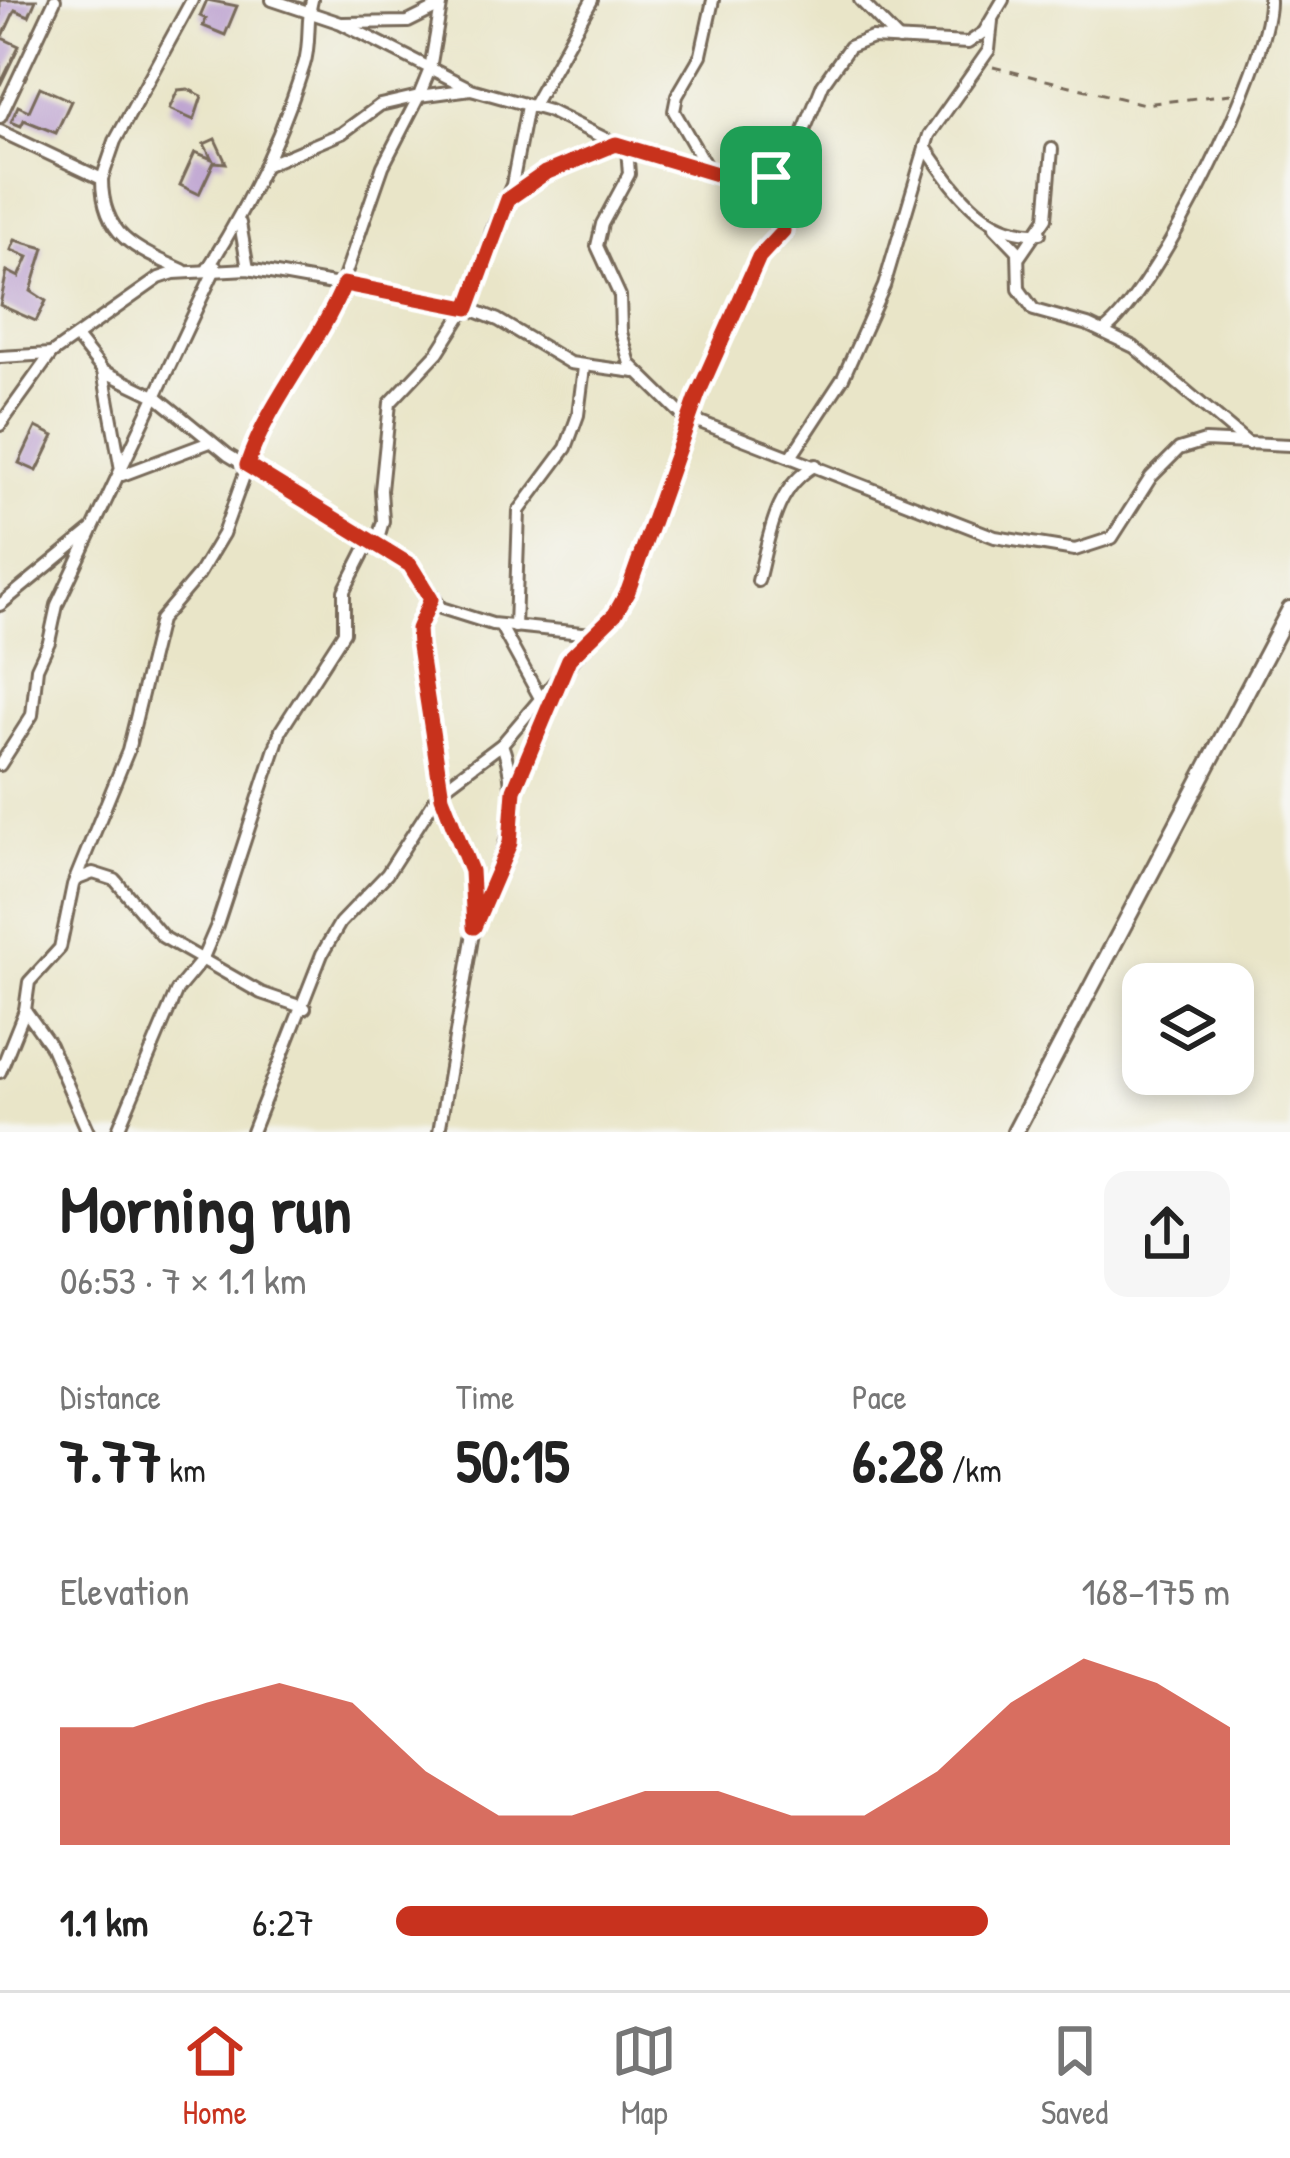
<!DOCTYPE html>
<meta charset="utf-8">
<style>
body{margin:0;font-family:"Patrick Hand",sans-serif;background:#f6f6f6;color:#222;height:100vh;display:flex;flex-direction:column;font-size:45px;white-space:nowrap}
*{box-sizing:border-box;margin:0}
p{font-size:39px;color:#767676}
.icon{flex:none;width:66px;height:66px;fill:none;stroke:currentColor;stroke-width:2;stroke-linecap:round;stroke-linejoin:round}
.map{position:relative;height:1132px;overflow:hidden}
.drawer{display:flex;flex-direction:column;background:#fff;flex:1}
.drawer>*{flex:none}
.fabs{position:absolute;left:1122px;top:963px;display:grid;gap:24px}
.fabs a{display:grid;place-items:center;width:132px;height:132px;border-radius:24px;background:#fff;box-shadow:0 6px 18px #0003;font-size:60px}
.pin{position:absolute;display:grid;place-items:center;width:102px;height:102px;color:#fff;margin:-51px;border-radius:24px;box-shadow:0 6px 18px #0006}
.round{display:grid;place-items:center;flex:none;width:126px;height:126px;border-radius:24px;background:#f6f6f6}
.overview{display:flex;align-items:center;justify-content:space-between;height:204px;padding:0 60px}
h1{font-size:66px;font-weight:700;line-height:90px}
.stats{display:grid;grid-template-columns:repeat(3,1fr);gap:18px;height:204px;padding:12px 60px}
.stats div{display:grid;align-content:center}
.stats b{font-size:60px;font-weight:700}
.stats small{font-size:33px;font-weight:400}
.stats p{font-size:33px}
.chart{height:336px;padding:24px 60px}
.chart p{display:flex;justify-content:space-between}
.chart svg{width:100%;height:216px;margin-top:12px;fill:#c8321e;opacity:.7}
ul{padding:0 60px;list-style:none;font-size:39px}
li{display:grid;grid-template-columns:192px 144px 1fr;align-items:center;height:90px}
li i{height:30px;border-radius:15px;background:#c8321e}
.tabs{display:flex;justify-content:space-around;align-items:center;height:168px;border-top:3px solid #e0e0e0;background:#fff;font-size:33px;color:#767676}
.tabs a{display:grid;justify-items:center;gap:6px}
.tabs .current{color:#c8321e}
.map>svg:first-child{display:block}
.building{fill:#bda3d0}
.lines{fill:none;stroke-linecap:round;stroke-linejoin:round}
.street-casing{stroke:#786b5a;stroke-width:16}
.secondary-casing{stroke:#786b5a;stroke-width:20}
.path{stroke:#786b5a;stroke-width:3;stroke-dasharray:9 9;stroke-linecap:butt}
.street{stroke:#fff;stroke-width:10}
.secondary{stroke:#fff;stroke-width:14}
.route-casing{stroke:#fff;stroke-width:24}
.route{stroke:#c8321e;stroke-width:15}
</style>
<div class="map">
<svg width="1290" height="1132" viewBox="0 0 1290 1132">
<rect width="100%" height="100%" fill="#f6f6f2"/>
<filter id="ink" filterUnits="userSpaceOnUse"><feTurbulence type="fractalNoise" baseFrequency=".00833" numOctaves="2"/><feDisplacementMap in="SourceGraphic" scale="24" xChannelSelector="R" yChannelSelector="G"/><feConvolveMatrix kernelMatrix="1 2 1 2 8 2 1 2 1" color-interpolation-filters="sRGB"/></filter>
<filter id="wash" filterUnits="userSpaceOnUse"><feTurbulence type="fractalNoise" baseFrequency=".004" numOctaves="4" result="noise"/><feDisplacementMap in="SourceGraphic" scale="48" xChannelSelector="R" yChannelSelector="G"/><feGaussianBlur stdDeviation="2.7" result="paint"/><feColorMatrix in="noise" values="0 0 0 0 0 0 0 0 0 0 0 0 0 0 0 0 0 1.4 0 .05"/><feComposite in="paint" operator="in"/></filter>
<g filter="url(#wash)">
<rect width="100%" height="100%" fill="#e9e5c8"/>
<g id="blocks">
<g class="building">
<polygon points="0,0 36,0 29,16 15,10 2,38 19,46 0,85"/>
<polygon points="207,0 237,6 225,35 203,26 206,19 200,16"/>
<polygon points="40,87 71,101 56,133 24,120 21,126 11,122 18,106 29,111"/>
<polygon points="188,89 202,96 194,120 169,109 178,90"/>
<polygon points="215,139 226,163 214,162 199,194 180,185 195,152 212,159 204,144"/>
<polygon points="15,240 44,248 31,291 46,301 36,321 0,305 7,271 19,277 28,257 11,250"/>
<polygon points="36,427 54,436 37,471 19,463"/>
</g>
</g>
</g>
<g filter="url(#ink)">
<use href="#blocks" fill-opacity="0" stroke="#786b5a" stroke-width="3"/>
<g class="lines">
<g class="street-casing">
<g id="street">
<polyline points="272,0 341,23 471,89 549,111 616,144 749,180 777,175 791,163 823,84 849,47 872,38 968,43 984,32 1003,0"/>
<polyline points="860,0 899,40"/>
<polyline points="343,23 408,22 438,7"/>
<polyline points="532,107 592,0"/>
<polyline points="0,117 55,0"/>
<path d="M0,131L102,179C102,235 134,249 183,270"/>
<path d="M925,147C955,189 984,236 1040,233"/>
<polyline points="627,148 629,174 602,224 597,246 620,296 621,332 630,364 682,415 995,537 1075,550 1112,538 1151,477 1179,449 1205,441 1290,445"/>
<polyline points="264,166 342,133 380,105 419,96 430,69 442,0"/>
<polyline points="708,170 674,111 677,96 701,55 713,0"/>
<polyline points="102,179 115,141 192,0"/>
<polyline points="508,199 545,173 616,144"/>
<polyline points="240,223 248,269"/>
<polyline points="995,227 1018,251 1019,289 1034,310 1088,325 1134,347 1249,444"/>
<polyline points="1020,256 1046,218 1052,149"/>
<path d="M208,268C247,207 282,135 304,65C311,44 306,22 312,0"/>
<path d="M1104,331C1154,295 1271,62 1269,0"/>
<polyline points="76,337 103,371 157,397 228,455 410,565 441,608 492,624 592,634"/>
<polyline points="0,357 51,354"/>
<polyline points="103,371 122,475 210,442"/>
<polyline points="0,425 51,354 159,278 174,273 248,269 468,308 498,320 570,363 635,372"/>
<polyline points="791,457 843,378 884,286 929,135 989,50 992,21"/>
<polyline points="377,542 383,521 381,490 390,403 438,352 478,289 492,231 512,185 527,106"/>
<path d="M758,581C769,539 774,487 816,465"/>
<polyline points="431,600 421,620 419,645 443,797 471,871 474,927 439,1132"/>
<polyline points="0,605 90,531"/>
<polyline points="500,625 539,696"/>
<polyline points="515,627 519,511 566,448 578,415 584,367"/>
<polyline points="0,765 32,715 37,668 49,642 57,605 216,267"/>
<polyline points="515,787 564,671"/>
<polyline points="75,880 93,873 115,880 163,937 261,993 305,1008"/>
<path d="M475,924C501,861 526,812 502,744"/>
<polyline points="25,1010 50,1045 88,1132"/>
<polyline points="0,1072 25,1010 29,982 60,948 73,885 128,751 160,620 199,574 223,534 266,415 334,307 383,166 419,96 471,89"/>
<polyline points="117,1132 177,990 202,960 217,925 281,730 344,632 344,591 371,538"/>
<polyline points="252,1132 322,954 340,923 387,874 441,790 502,744 625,599 698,394 759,258 783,231 777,175"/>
</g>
</g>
<g class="secondary-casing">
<polyline id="secondary" points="1015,1132 1290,609"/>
</g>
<polyline class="path" points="993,67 1144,104 1231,94"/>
<use href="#street" class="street"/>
<use href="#secondary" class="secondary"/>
</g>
</g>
<g class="lines" filter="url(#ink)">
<g class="route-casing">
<path id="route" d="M616,144L730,178L777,175L783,231L759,257L698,394L628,591L615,614L569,659L514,790L510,843L474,927L471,871L442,797L419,646L418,629L431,599L410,565L247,465C270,398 317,349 344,284L468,308L508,199L545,173Z"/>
</g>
<use href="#route" class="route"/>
</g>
</svg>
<div class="fabs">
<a><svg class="icon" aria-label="layers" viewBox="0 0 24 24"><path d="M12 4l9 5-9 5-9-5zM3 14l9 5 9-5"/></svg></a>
</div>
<div class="pin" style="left:771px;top:177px;background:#1e9e55"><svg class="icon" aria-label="arrive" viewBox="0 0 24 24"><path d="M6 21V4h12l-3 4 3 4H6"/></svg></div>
</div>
<section class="drawer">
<div class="overview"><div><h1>Morning run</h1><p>06:53 · 7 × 1.1 km</p></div><a class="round"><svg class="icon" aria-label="share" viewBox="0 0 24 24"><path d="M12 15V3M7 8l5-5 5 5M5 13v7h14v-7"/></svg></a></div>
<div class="stats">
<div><p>Distance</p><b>7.77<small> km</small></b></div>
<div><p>Time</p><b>50:15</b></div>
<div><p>Pace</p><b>6:28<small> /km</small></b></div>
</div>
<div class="chart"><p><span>Elevation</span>168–175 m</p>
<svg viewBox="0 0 160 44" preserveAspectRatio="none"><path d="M0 44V20L10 20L20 15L30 11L40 15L50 29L60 38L70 38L80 33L90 33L100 38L110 38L120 29L130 15L140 6L150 11L160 20V44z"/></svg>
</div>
<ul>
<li><b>1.1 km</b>6:27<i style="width:71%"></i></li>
</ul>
</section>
<nav class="tabs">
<a class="current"><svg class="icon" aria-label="home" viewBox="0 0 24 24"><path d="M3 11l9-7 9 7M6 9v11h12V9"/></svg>Home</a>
<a><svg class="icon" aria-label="map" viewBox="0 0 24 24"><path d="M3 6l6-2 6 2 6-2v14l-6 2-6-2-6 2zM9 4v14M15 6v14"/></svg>Map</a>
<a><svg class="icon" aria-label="saved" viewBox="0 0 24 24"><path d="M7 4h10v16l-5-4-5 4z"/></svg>Saved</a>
</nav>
